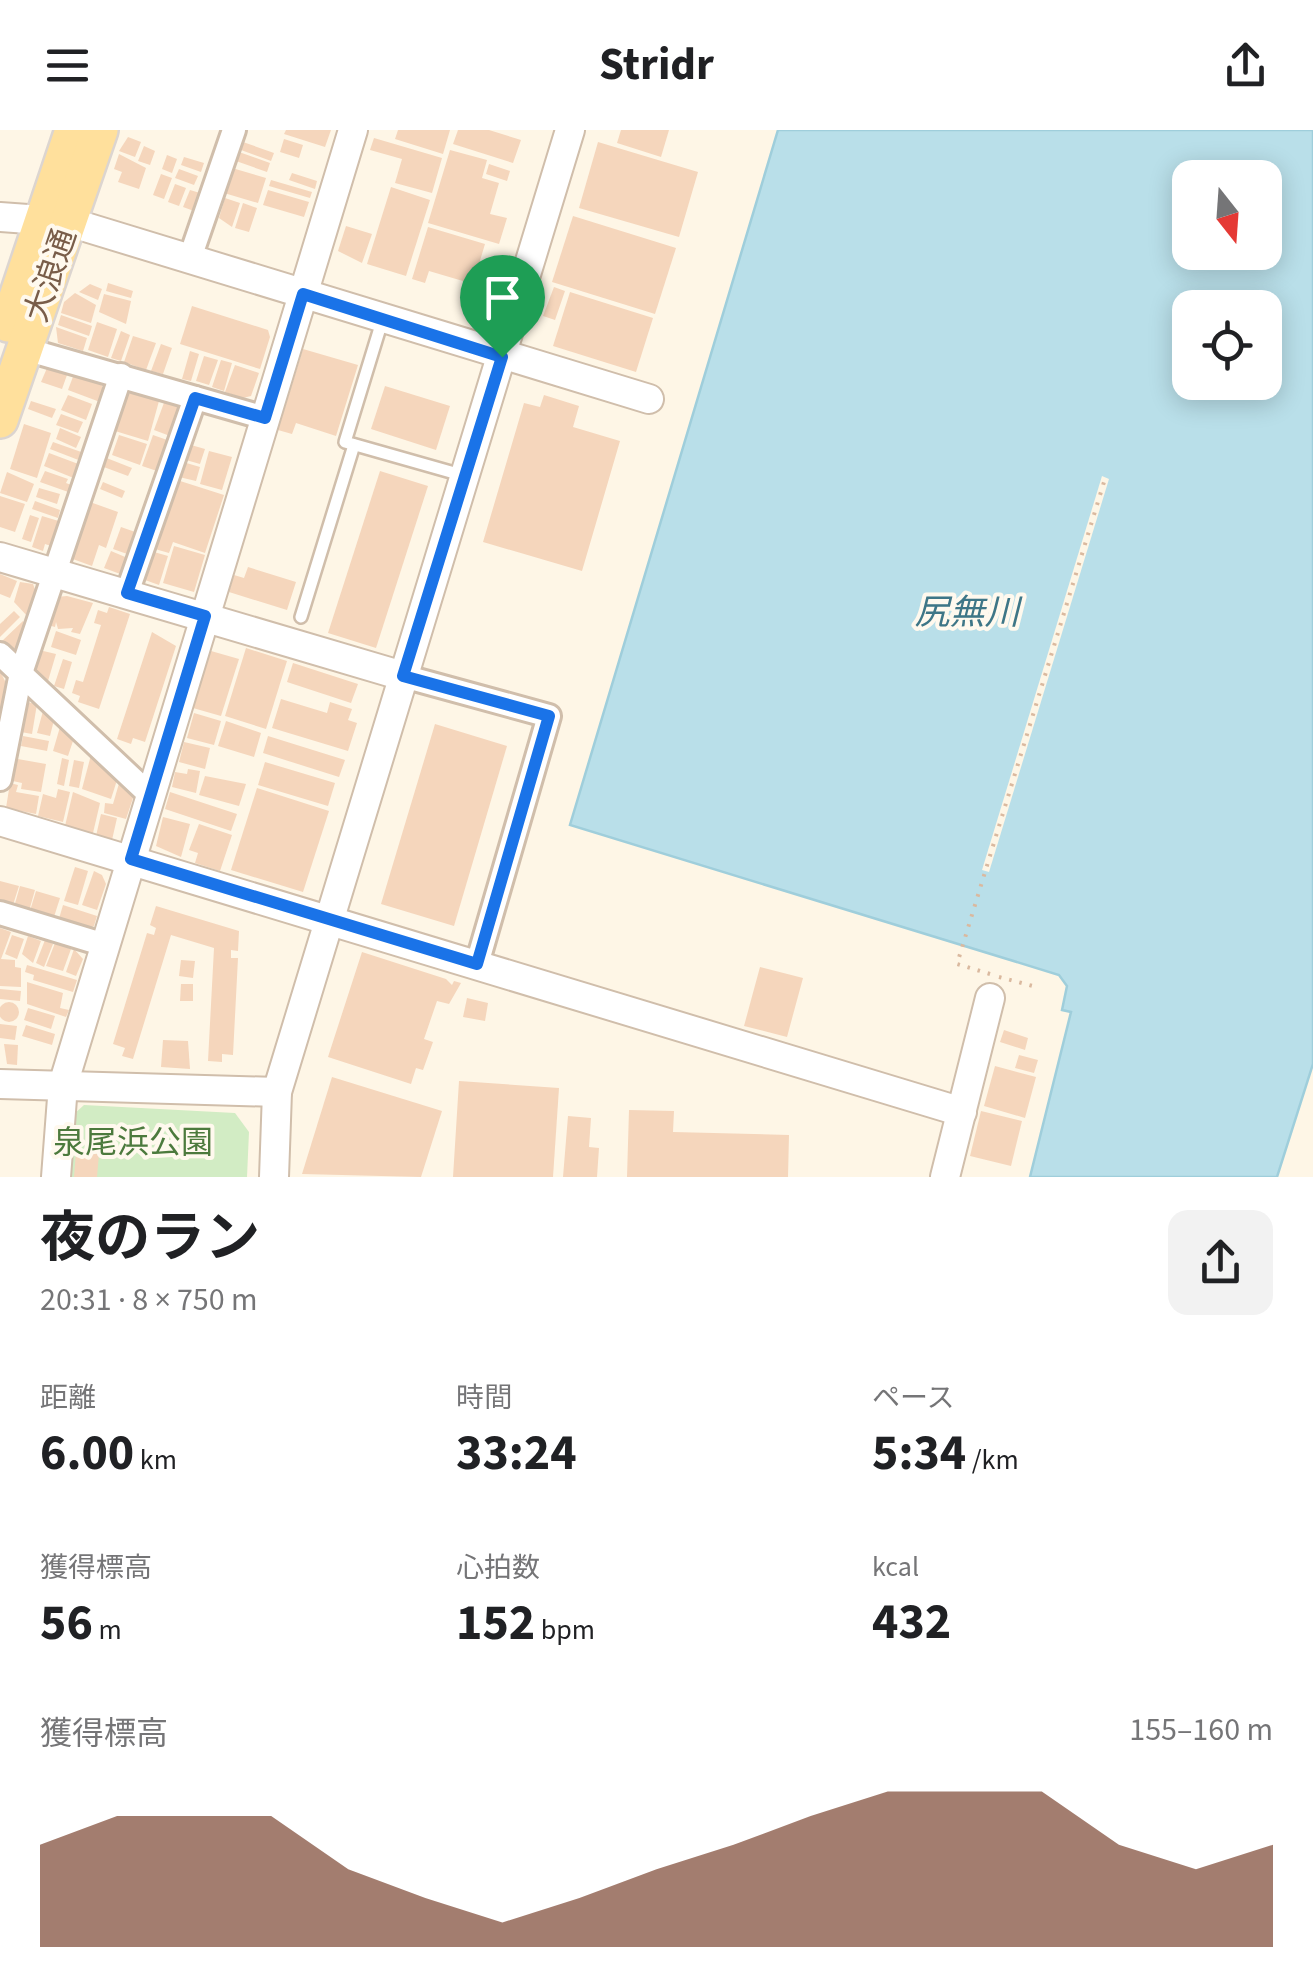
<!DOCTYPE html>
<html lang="ja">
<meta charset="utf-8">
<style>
body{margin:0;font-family:"Source Sans 3","Noto Sans JP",sans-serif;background:#f2f2f2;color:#202124;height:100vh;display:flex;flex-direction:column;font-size:38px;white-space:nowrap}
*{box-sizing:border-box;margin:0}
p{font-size:32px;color:#757577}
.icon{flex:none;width:55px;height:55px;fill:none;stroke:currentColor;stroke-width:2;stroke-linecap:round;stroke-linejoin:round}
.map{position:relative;height:1047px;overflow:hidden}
.drawer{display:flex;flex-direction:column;background:#fff;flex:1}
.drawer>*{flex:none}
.needle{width:65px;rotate:163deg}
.controls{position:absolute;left:1172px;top:30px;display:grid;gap:20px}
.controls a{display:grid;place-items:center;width:110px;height:110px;border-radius:20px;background:#fff;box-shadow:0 5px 25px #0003;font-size:50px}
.pin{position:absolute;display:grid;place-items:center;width:85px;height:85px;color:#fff;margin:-102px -42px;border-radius:50% 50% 50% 0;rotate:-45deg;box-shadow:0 0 10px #0007}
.pin .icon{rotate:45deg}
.round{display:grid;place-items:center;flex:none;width:105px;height:105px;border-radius:20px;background:#f2f2f2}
.overview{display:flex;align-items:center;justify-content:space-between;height:170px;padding:0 40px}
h1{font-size:55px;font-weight:700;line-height:75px}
.metrics{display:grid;grid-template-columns:repeat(3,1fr);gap:15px;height:170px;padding:10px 40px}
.metrics div{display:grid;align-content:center}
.metrics b{font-size:50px;font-weight:700}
.metrics small{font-size:28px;font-weight:400}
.metrics p{font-size:28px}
.chart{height:280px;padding:20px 40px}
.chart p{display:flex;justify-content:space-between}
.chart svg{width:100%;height:180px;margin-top:10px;fill:#7d4733;opacity:.7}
header{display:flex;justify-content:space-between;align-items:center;height:130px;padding:0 40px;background:#fff;font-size:45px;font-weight:700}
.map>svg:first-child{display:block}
.green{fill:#d2ecc4}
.water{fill:#b9dfe9;stroke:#9fcedb;stroke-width:2.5;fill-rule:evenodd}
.pier{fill:#fef6e6}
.building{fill:#f5d6bc}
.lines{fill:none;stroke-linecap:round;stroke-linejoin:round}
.service-casing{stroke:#d0beab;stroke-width:16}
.minor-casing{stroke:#d0beab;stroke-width:28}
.tertiary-casing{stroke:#d0beab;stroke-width:32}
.primary-casing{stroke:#dcd5d0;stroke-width:40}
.path{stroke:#dab99f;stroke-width:4;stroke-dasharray:2.5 8;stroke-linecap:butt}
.service{stroke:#fff;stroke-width:11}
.minor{stroke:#fff;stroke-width:22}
.tertiary{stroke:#fff;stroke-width:28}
.primary{stroke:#ffe09c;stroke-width:35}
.route-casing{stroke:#fff;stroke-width:20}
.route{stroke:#1a73e8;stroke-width:12}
.labels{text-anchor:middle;stroke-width:8;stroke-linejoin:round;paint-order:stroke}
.street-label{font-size:32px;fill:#795d49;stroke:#fff9ee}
.park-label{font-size:32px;fill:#4c7a3d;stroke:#fff9ee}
.water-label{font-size:35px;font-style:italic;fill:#3e7687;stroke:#fff9ee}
</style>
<header><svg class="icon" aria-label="menu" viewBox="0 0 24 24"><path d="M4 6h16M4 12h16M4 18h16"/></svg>Stridr<svg class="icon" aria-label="share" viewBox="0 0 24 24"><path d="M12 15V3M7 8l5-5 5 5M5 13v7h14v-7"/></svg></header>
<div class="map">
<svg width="1313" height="1047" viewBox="0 0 1313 1047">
<rect width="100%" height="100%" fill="#fef6e6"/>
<polygon class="green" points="84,975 235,983 249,1002 247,1047 70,1047 73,985"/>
<path class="water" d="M778,0H1313V934L1277,1047H1030L1071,882L1062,880L1067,856L1059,845L570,695ZM1190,48H1265V122H1190ZM1190,178H1265V252H1190Z"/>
<polygon class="pier" points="1102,346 1109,349 989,742 982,740"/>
<g class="building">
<polygon points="286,0 331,0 325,17 284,4"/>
<polygon points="398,0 450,0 443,24 395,9"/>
<polygon points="458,0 489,0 521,10 513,33 453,14"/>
<polygon points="621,0 669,0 661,27 617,13"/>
<polygon points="128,7 141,12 135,27 119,21"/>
<polygon points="374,8 442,28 432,63 395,53 402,29 370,20"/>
<polygon points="284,9 303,15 299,28 280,22"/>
<polygon points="243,12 274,23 271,31 241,20"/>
<polygon points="598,12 698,42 679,107 579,78"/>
<polygon points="144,16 155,21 150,35 138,31"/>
<polygon points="450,20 487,30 482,48 499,53 490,84 507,88 499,114 428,93"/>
<polygon points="239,22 270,33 267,42 236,31"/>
<polygon points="119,24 146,38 139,59 118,52 122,42 114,39"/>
<polygon points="167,25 177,29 172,43 162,39"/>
<polygon points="184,27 204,33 201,42 181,35"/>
<polygon points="489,34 510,41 507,51 486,44"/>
<polygon points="232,38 266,48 258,73 224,63"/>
<polygon points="179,39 198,46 194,55 175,48"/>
<polygon points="292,43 317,51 315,59 289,50"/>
<polygon points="161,44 172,48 164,69 153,65"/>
<polygon points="271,50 312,62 310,68 269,56"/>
<polygon points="175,54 186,58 179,76 168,72"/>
<polygon points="391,57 430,70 406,146 367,134"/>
<polygon points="190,60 200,63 194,81 183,77"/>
<polygon points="268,60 309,72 304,87 263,75"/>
<polygon points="225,68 240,73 232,97 219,88"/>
<polygon points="243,73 257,78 249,102 235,98"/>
<polygon points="573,86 676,118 655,184 552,152"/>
<polygon points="346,96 372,104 362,133 338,121"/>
<polygon points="428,97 485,114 473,154 429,141 425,153 412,149"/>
<polygon points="108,153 133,161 131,168 106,161"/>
<polygon points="90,154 102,159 98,170 79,162"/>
<polygon points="554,157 565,161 555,190 543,186"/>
<polygon points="570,162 653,188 636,242 553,216"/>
<polygon points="75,163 96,175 91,193 61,183 64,172"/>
<polygon points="104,164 131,171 126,194 99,182"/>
<polygon points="192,176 268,200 270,207 260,239 180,214"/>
<polygon points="61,185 92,196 89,206 58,195"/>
<polygon points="97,192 117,199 108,227 88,220"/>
<polygon points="56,197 87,208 83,221 58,213"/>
<polygon points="121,201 130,205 121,231 111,228"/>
<polygon points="133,206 156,213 146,240 124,232"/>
<polygon points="161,214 172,218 163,244 151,241"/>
<polygon points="303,219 358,235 336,306 296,293 292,304 278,300"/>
<polygon points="190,221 199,224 191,251 182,249"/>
<polygon points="204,226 218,230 209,255 196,251"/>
<polygon points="221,230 232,233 224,261 212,257"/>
<polygon points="235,235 259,243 251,266 243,268 225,262"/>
<polygon points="47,238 67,245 62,259 41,252"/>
<polygon points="74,244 101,254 104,261 100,272 68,260"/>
<polygon points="385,256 450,276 436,320 371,299"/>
<polygon points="132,263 159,271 148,311 115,301 125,265"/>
<polygon points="68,265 92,274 86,290 61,280"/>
<polygon points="544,265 579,276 573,297 620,311 582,441 483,412 524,273 540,277"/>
<polygon points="165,270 177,275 179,283 170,306 154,300"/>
<polygon points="31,271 56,279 52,288 28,279"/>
<polygon points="61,284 83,292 78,303 56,295"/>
<polygon points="24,294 51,303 37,348 10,339"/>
<polygon points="60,298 81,307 76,318 56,309"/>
<polygon points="119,305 147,314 140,335 112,325"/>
<polygon points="153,305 170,311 160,342 142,336"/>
<polygon points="53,312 84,323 81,331 50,319"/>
<polygon points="191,315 205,319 200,334 186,330"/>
<polygon points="209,321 232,327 222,360 200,354"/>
<polygon points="49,323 81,335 76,349 44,336"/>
<polygon points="104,327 132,338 128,346 101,336"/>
<polygon points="183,332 200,337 196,351 179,347"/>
<polygon points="45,341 68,349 66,353 74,356 71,363 40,352"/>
<polygon points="380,341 428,356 376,518 328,503"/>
<polygon points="7,342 34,354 27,372 0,363"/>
<polygon points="177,350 224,365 205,423 173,412 169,423 155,419"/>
<polygon points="103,352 125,361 122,368 100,359"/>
<polygon points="39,358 60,364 57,374 36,367"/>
<polygon points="0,366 25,374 15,402 0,397"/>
<polygon points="35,371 60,380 58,388 32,379"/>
<polygon points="90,372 118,382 106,418 99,415 92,436 70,428"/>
<polygon points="30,385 39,388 31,412 22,409"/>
<polygon points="42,386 62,392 54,417 45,414 43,421 32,417"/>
<polygon points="121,397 138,403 130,425 113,419"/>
<polygon points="174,416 205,425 194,462 163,453"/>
<polygon points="111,421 130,429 123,445 104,438"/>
<polygon points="154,422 168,426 159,455 145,450"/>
<polygon points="248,437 296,452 287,480 229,462 234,445 244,448"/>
<polygon points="0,444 17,451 10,468 0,464"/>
<polygon points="20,452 33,454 37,465 29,488 14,472"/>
<polygon points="67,466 93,473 80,504 71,502 73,498 58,499 56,492 55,497 48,495 56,467"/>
<polygon points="109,477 130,484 99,579 78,572 80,566 72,563 76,550 83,552 101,495 94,493 98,480 107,483"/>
<polygon points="14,481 20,487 0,507 0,494"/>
<polygon points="23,491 26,496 19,518 9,520 1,512"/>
<polygon points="56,501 81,510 76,525 51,517"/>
<polygon points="152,502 176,516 145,612 133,608 131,614 117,609"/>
<polygon points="246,518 287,531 266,599 225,586"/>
<polygon points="39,520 56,524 48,551 40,549 34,537"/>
<polygon points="211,521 239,529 221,586 193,578"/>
<polygon points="63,529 72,532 64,559 54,556"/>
<polygon points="293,533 358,554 351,573 287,552"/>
<polygon points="0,541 7,555 2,582 0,582"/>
<polygon points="281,569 327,583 330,572 352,579 348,590 357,593 348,621 272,598"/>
<polygon points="26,572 37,574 32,604 21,602"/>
<polygon points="43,581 54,590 50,606 37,603"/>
<polygon points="194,583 221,591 214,615 187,608"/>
<polygon points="226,591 261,603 254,627 218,616"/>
<polygon points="435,594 507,616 454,796 381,774"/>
<polygon points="60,597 74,608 68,626 53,621"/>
<polygon points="23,606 49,611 47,621 21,616"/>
<polygon points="268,606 345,630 339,647 263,623"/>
<polygon points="184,612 210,618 205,639 179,632"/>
<polygon points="91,625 118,647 111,669 82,659"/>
<polygon points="12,628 46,634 41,662 21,659 22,653 8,650"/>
<polygon points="62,628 69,630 64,656 57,654"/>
<polygon points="74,630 84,632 79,658 69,656"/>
<polygon points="265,632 335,653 328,676 258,655"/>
<polygon points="188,639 200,641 196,663 172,657 175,642 187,644"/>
<polygon points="205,646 246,654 239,676 199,665"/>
<polygon points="120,650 133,668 126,689 104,683 105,673 113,674"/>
<polygon points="10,653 18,655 16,662 39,666 36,684 6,678"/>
<polygon points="257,658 329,681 303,762 231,740"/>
<polygon points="58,659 70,662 63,692 38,686 43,664 56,668"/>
<polygon points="73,662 100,673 93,703 65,696"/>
<polygon points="170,662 237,684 231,701 165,679"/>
<polygon points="101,684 117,688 112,710 96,706"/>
<polygon points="163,687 190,694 181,727 156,716"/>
<polygon points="199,694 232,705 220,741 195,733 198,723 189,720"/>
<polygon points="75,737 88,741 78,775 64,771"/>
<polygon points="94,741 102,745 106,754 97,780 82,775"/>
<polygon points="0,751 19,756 12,778 0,775"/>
<polygon points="20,756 35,760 29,781 14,777"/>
<polygon points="36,761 60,768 53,790 29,784"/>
<polygon points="63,775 97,786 94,796 85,800 58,792"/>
<polygon points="156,776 239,801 238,821 231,820 231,828 238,828 233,925 222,924 222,932 208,931 214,818 171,805 133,929 122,926 125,918 113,914 147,803 154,805 156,798 150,795"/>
<polygon points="0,798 11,802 1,829 15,830 15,837 21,838 21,857 0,856"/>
<polygon points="12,805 24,809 17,829 5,824"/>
<polygon points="28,806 41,811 33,833 22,824"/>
<polygon points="45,810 53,814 44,837 36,833"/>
<polygon points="55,813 71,819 63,841 46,836"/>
<polygon points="74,819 83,829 76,846 66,842"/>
<polygon points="362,822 446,849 452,855 454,851 461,853 449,874 437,871 424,909 433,912 423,940 416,938 411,954 328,927"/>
<polygon points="181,830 195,831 193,848 179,846"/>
<polygon points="27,835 77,850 73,862 33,850 34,845 25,842"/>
<polygon points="760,837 803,848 787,907 744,896"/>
<polygon points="27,852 63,863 60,878 69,880 66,887 27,874"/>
<polygon points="181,854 193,854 193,871 180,871"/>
<polygon points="0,859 21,861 20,871 0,869"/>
<polygon points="467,868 488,873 485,891 463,887"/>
<circle cx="9" cy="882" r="10"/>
<polygon points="28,878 55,886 51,899 24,890"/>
<polygon points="0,894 17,896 15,910 0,908"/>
<polygon points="26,895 55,904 52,915 22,906"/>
<polygon points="1004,900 1028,908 1025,920 1000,912"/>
<polygon points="163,910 188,911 190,939 161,937"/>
<polygon points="4,914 18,915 17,935 7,934"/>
<polygon points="1019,925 1038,930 1034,943 1015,938"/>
<polygon points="995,936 1036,947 1025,988 984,976"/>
<polygon points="332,947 442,981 421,1047 302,1044"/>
<polygon points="459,951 559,958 553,1047 453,1047"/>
<polygon points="629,980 674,981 673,1002 789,1005 788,1047 627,1047"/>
<polygon points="981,981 1022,991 1011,1036 970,1026"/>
<polygon points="568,986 591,988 589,1017 599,1018 597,1047 563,1047"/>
<polygon points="76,1022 99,1024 97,1047 74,1047"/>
</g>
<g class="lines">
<g class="service-casing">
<g id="service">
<polyline points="383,188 345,312 465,346"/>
<polyline points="301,487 354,315"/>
</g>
</g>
<g class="minor-casing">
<g id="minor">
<polyline points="190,128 234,0"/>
<polyline points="25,219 265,288"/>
<polyline points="127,463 195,268"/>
<polyline points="0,524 151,666"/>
<polyline points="403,546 549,586 477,834"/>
<polyline points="0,649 21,543 121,245"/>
<polyline points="0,783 105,815"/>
</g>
</g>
<g class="tertiary-casing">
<g id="tertiary">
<polyline points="0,87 69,92 649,269"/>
<polyline points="0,427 403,546"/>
<polyline points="0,691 962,982"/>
<polyline points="0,954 277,962"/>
<polyline points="56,1047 63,955 353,0"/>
<polyline points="274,1047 277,962 570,0"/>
<polyline points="945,1047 990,868"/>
</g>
</g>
<g class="primary-casing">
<g id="primary">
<polyline points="8,194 73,0"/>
<polyline points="0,290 100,0"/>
</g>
</g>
<g class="path">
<polyline points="990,844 957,834 1104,352"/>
<polyline points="999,847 1033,856"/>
</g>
<use href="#service" class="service"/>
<use href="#minor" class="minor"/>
<use href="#tertiary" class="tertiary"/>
<use href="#primary" class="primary"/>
</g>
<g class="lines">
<g class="route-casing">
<polygon id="route" points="303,164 502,227 403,546 549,586 477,834 131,729 205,486 127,463 195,268 265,288"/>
</g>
<use href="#route" class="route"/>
</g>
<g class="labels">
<g class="street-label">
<text transform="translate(50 145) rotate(-71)" y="11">大浪通</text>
</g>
<g class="park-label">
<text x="133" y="1023">泉尾浜公園</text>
</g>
<g class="water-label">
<text x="967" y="494">尻無川</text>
</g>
</g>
</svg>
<div class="controls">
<a><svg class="needle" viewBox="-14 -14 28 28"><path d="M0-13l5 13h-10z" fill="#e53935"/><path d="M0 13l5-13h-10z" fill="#757577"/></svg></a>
<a><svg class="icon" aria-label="locate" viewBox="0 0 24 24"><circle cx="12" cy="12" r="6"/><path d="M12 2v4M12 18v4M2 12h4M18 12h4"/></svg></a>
</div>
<div class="pin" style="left:502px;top:227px;background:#1e9e55"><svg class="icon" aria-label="arrive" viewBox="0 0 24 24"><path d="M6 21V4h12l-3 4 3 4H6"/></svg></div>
</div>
<section class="drawer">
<div class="overview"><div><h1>夜のラン</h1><p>20:31 · 8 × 750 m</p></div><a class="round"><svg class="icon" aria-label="share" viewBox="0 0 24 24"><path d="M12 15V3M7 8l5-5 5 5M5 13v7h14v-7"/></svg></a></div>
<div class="metrics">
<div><p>距離</p><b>6.00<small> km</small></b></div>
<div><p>時間</p><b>33:24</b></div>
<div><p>ペース</p><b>5:34<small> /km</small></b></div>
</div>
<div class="metrics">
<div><p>獲得標高</p><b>56<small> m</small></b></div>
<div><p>心拍数</p><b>152<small> bpm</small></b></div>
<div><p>kcal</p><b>432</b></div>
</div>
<div class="chart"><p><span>獲得標高</span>155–160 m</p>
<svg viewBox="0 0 160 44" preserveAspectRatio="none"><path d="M0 44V19L10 12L20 12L30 12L40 25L50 32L60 38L70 32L80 25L90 19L100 12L110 6L120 6L130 6L140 19L150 25L160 19V44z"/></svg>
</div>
</section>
